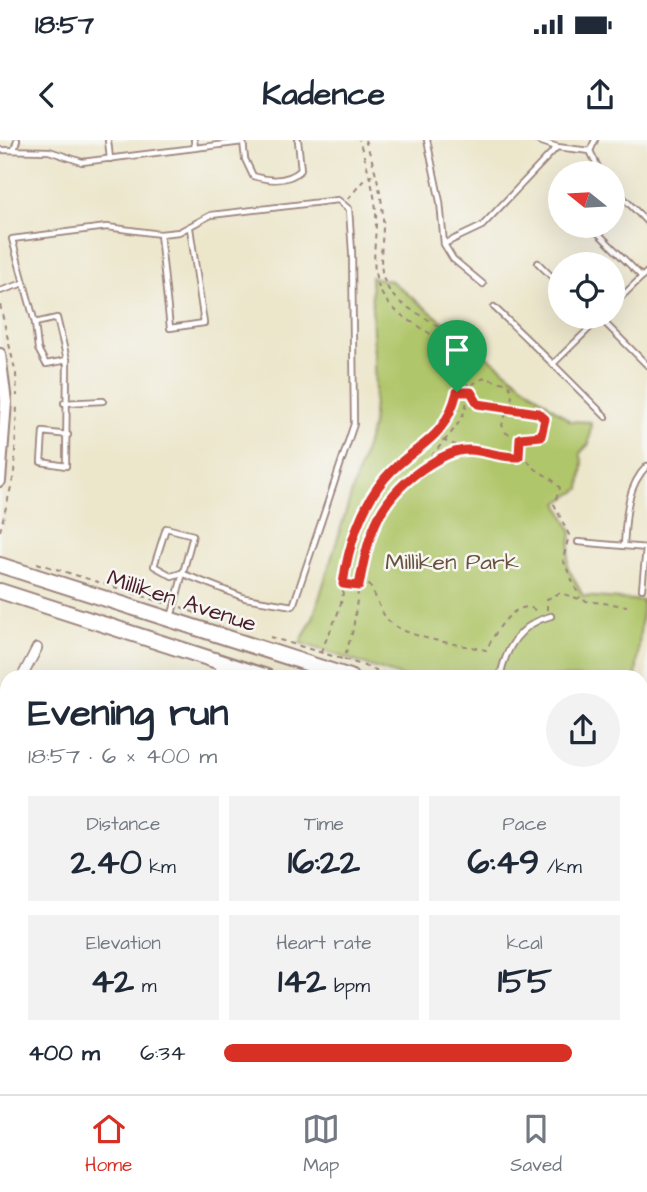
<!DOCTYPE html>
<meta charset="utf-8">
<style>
body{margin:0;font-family:"Architects Daughter",sans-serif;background:#f2f2f3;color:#1f2937;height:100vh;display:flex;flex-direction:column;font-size:26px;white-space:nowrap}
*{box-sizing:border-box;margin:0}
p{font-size:23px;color:#747a83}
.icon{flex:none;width:38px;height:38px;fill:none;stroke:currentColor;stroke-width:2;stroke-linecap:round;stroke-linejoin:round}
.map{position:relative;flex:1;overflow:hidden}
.drawer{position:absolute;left:0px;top:530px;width:648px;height:425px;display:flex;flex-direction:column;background:#fff;border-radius:21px 21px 0 0;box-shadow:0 7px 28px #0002}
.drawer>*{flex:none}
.needle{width:46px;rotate:288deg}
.tools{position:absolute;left:548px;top:21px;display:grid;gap:14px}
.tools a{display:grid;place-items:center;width:77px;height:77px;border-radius:50%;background:#fff;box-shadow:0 7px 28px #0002;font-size:35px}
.pin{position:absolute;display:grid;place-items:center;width:60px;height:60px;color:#fff;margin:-72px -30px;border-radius:50% 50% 50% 0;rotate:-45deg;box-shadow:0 0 7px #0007}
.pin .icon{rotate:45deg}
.round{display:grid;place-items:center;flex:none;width:74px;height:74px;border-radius:37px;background:#f2f2f3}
.headline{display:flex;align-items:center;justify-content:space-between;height:119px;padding:0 28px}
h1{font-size:38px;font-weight:700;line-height:52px}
.figures{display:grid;grid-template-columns:repeat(3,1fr);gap:10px;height:119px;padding:7px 28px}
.figures div{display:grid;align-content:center;border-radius:0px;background:#f2f2f3;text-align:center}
.figures b{font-size:35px;font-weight:700}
.figures small{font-size:19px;font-weight:400}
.figures p{font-size:19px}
ul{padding:0 28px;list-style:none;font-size:23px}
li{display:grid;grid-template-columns:112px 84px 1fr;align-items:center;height:52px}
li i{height:18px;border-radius:9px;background:#d93025}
.status{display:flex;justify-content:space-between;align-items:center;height:49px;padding:0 35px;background:#fff;direction:ltr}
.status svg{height:19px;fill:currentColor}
header{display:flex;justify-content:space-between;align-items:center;height:91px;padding:0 28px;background:#fff;font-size:32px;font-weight:700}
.dock{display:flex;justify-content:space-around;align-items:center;height:98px;border-top:2px solid #e0e1e3;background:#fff;font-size:19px;color:#747a83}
.dock a{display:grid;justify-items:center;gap:4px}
.dock .current{color:#d93025}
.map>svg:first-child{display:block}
.built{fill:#e7d2ef}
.green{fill:#b0c66a;stroke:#7d724a;stroke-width:2}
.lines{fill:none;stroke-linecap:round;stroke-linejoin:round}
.service-casing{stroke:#9b827b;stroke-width:8}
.minor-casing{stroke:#9b827b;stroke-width:12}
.tertiary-casing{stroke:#9b827b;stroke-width:14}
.primary-casing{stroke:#9b827b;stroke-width:18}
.path{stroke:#9b827b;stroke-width:2;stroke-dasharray:5 5;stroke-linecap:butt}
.service{stroke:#fff;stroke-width:4.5}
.minor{stroke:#fff;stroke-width:9}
.tertiary{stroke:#fff;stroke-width:10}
.primary{stroke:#fff;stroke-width:14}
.route-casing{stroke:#fff;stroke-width:14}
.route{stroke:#d93025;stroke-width:9}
.labels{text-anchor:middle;stroke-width:5;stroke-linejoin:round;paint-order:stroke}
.park-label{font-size:23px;fill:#69513e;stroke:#f6f6f2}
.street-label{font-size:23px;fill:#4a1f2b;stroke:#f6f6f2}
</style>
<div class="status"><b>18:57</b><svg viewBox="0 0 49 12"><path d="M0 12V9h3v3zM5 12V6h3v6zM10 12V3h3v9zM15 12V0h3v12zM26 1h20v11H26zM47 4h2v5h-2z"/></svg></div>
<header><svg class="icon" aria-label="back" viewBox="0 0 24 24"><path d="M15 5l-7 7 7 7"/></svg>Kadence<svg class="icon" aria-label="share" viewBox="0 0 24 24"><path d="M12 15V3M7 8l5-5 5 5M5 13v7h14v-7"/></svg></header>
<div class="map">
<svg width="647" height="954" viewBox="0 0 647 954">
<rect width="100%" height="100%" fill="#f6f6f2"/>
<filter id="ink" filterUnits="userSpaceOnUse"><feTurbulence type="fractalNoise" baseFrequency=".0143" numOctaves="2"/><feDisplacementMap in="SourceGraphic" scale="14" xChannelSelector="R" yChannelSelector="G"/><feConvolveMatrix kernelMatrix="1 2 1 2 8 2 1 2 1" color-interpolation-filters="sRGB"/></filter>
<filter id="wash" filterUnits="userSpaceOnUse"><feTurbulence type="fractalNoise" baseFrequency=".00686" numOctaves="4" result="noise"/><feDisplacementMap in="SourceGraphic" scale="28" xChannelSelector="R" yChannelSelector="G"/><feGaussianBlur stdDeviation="1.57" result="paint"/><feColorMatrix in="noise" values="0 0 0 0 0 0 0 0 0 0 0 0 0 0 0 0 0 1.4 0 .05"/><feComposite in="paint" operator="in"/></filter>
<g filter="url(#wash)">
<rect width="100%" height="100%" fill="#ece6cb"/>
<polygon class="built" points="292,948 415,948 424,954 288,954"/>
<g class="green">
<polygon points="371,137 391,141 570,281 591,282 589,304 580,313 583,324 580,349 558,363 572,392 567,426 583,456 643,461 636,537 403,537 300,503 313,478 372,287 375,250"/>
<polygon points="127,948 292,948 292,949 288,954 126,954"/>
</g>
</g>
<g filter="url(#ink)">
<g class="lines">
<g class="service-casing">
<g id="service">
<polyline points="108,0 110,19"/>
<polyline points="194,0 195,8"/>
<polyline points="427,0 440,62 444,104 453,119 483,144"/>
<polyline points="536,0 557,7 590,11 601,33"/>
<path d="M243,1L245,19L253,36C269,41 288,42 301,30L298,0"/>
<polyline points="0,10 49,11 82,22 243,2"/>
<polyline points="14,10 17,0"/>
<polyline points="590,11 595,0"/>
<polyline points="612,46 647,82"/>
<polyline points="591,86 642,137"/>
<polyline points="160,94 170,188 204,183 190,88"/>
<polyline points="444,104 482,86 557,7"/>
<polyline points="538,123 560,145"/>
<polyline points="0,151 24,143"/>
<polyline points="612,166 647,132"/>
<polyline points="494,167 553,224"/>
<polyline points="591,177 596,182"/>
<polyline points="601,177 553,224 606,277"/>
<polyline points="600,178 647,225"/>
<polyline points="35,183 57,178 67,220 66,326 41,322 43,292 68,295"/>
<polyline points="67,220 46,224 38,209 35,183 12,99 107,87 160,94 179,92 211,75 338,60 349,69 352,112 354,284 293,466 245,458 181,433 172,436 154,426 166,388 193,395 171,478"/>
<polyline points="64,263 103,261"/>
<polyline points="578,402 647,408"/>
<path d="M624,406C626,378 626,347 647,326"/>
<polyline points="642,449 646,408"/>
<path d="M500,537C506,507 520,484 551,476"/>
<polyline points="640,656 647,657"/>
<polyline points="640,799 647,801"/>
<polyline points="640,834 647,836"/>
<polyline points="567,948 574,954"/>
</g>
</g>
<g class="minor-casing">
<g id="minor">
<polyline points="22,537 37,508"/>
<polyline points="218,537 223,523"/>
<polyline points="0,579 7,566"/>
<polyline points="0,832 7,833"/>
</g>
</g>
<g class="tertiary-casing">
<polyline id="tertiary" points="0,214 6,262 0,341"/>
</g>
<g class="primary-casing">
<g id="primary">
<polyline points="0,425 350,537"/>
<polyline points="0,451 267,537"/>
<polyline points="640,594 647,595"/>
<polyline points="640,619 647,620"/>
</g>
</g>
<g class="path">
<path d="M365,0C374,24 382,52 383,78C384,99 377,123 385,142C392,161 409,168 424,177C456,196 480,243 461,279C451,296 435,309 425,326"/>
<polyline points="348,59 363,41 374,34"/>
<polyline points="0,165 16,234 17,256"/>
<polyline points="458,252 471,252 473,244 484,238 509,244 512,257 502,285 506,293 520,298 518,317"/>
<polyline points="471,253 478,264 531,270 545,279 541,296 522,298"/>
<polyline points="433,297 470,310"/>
<polyline points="0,391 14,335 17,266"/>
<polyline points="37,423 165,463"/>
<polyline points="346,429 360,430"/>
<path d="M362,437C375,447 377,467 387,479C404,499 460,504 486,510C495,494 509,466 530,467L538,472"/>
<polyline points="343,444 358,446"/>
<polyline points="181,467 195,473"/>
<polyline points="547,470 547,459 560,453 586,461 627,466"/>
<polyline points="270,497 342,519"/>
<path d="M321,512C327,496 337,479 341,463C349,422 353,382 378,347C402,313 452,299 457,251C463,190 404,191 383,156C366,127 380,92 375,62C372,41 365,19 359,0"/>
<path d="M396,537L344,519L353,490L361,430L373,386L397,350L434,322L460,311L471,310L505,318L526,317C533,333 549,333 560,348L554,364L569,395L563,420L580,458"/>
<polyline points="640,577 647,578"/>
<polyline points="422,948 431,954"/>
<polyline points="136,954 138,948"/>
<polyline points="177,954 178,948"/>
</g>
<use href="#service" class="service"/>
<use href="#minor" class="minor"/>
<use href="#tertiary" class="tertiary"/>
<use href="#primary" class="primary"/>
</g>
</g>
<g class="lines" filter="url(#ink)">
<g class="route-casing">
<path id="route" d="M457,252H471L478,264L538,273L545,279L541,296L520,298L519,317C501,318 487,311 470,310C456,309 441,317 430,324C379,356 369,390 359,446L343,444C348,407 361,366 385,338C414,304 444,304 457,252Z"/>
</g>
<use href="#route" class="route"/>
</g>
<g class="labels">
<g class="park-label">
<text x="452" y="429">Milliken Park</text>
</g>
<g class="street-label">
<text transform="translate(182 460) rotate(18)" y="8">Milliken Avenue</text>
</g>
</g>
</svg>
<div class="tools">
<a><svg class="needle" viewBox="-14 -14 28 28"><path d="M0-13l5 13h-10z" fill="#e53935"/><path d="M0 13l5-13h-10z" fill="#747a83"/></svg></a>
<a><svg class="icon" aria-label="locate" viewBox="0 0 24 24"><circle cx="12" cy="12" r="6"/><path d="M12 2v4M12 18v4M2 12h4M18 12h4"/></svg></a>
</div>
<div class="pin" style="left:457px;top:252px;background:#1e9e55"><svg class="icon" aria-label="arrive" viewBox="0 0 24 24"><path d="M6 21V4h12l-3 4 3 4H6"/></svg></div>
<section class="drawer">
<div class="headline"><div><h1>Evening run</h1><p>18:57 · 6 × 400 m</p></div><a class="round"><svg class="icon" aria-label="share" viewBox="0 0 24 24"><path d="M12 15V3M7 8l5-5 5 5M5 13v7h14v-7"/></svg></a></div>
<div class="figures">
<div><p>Distance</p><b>2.40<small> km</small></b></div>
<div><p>Time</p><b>16:22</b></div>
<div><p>Pace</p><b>6:49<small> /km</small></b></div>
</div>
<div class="figures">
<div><p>Elevation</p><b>42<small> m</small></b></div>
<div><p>Heart rate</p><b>142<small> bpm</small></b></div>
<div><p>kcal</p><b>155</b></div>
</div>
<ul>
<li><b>400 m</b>6:34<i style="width:88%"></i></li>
</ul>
</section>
</div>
<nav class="dock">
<a class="current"><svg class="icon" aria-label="home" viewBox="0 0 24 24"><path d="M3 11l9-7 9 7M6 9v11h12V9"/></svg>Home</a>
<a><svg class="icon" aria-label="map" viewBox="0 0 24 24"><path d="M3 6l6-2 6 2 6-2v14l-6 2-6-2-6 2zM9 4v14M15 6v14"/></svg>Map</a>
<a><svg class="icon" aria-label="saved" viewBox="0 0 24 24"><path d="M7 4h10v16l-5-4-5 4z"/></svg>Saved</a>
</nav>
